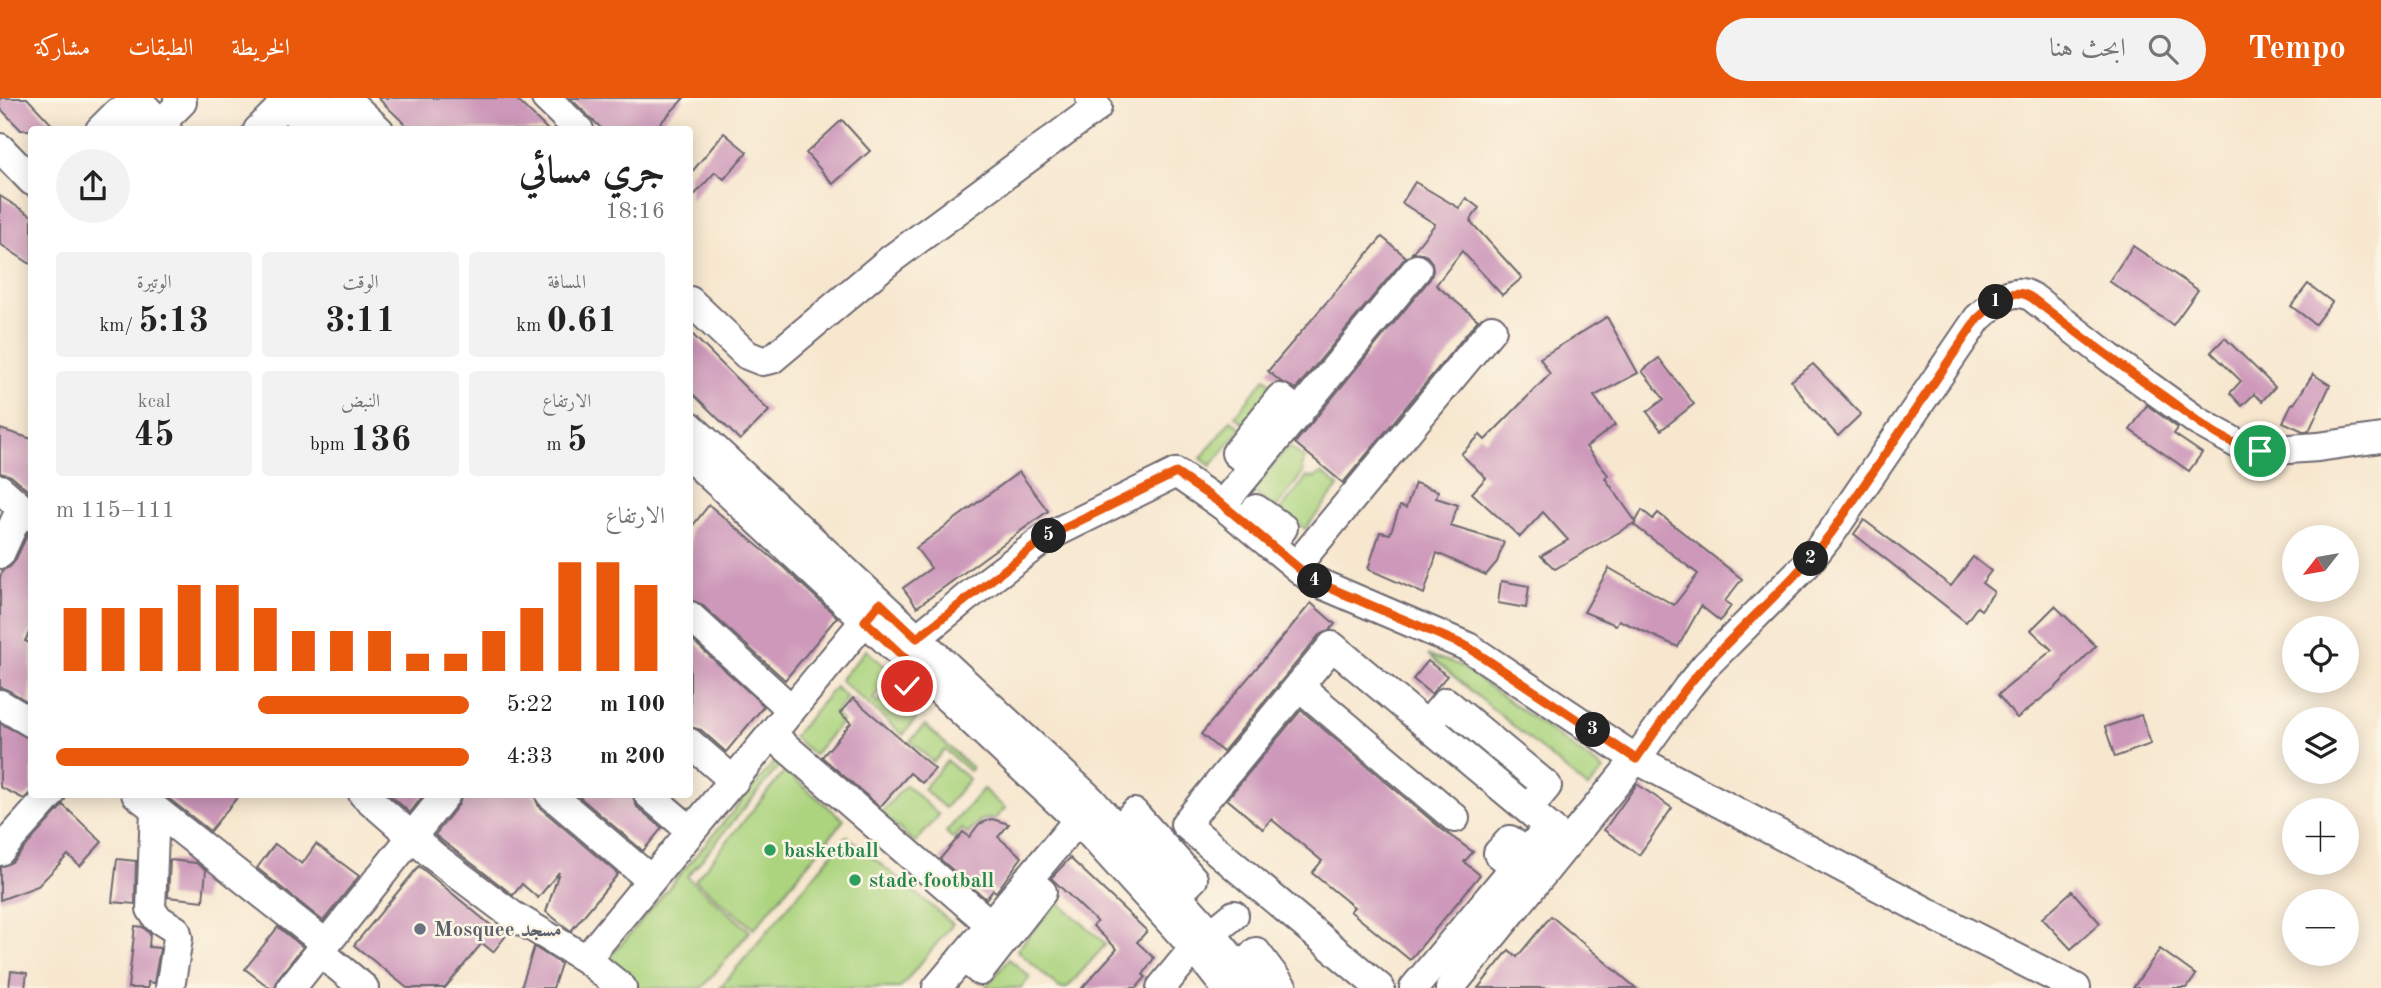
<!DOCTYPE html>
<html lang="ar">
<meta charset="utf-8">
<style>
body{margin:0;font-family:"Old Standard TT",Amiri,serif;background:#f2f2f2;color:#222;direction:rtl;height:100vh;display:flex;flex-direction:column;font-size:26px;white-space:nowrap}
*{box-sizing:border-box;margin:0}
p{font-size:23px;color:#767676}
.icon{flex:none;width:38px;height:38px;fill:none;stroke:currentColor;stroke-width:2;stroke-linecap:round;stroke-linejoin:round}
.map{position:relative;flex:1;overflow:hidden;direction:ltr}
.details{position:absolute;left:28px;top:28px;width:665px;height:672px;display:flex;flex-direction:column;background:#fff;border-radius:7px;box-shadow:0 4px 18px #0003;direction:rtl}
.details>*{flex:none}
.needle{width:46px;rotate:239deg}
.tools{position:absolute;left:2282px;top:427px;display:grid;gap:14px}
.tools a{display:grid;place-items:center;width:77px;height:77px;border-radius:50%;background:#fff;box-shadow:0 4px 18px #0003;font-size:35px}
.pin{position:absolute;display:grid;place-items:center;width:60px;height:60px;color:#fff;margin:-30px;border:4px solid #fff;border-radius:50%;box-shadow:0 2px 7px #0007}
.km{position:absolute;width:35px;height:35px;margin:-18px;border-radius:50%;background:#222;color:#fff;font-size:19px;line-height:35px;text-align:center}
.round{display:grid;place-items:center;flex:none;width:74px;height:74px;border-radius:37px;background:#f2f2f2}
.overview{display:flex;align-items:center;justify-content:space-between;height:119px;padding:0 28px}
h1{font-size:38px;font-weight:600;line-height:52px}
.stats{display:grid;grid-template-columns:repeat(3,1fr);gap:10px;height:119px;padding:7px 28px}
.stats div{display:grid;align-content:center;border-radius:7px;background:#f2f2f2;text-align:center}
.stats b{font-size:35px;font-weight:600}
.stats small{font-size:19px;font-weight:400}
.stats p{font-size:19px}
.chart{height:196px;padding:14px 28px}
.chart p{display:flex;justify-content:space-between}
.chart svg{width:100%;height:126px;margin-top:7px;stroke:#ea580c;stroke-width:6}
ul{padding:0 28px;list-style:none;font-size:23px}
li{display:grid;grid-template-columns:112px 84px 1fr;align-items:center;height:52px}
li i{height:18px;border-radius:9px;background:#ea580c}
header{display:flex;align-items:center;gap:42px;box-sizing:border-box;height:98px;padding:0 35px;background:#ea580c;color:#fff}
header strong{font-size:33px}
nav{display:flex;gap:38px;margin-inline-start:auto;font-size:24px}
.search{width:490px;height:63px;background:#f2f2f2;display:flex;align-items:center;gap:18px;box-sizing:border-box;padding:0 24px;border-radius:38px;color:#767676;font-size:26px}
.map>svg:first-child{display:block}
.green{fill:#acd47f;stroke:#677b5d;stroke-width:2}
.building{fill:#cd98ba}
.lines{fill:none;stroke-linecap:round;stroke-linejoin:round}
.minor-casing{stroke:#6d676f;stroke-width:32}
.minor{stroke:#fff;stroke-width:28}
.route-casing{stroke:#fff;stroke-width:14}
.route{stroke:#ea580c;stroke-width:9}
.leisure-dot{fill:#2e9e5b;stroke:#fcf5e5;stroke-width:2.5}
.worship-dot{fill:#6b7280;stroke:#fcf5e5;stroke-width:2.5}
.labels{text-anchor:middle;stroke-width:5;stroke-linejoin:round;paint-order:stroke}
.leisure-label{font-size:21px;font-weight:bold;fill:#27864d;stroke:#fcf5e5;text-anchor:start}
.worship-label{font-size:21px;font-weight:bold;fill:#5b616d;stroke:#fcf5e5;text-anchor:start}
</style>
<header>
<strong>Tempo</strong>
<div class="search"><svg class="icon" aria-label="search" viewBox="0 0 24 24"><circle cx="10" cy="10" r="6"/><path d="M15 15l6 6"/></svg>ابحث هنا</div>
<nav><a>الخريطة</a><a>الطبقات</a><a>مشاركة</a></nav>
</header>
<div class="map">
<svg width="2381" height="890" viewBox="0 0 2381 890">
<rect width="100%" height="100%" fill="#fcf5e5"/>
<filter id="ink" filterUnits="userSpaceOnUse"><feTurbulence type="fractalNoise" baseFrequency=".0143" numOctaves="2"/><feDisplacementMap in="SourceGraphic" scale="14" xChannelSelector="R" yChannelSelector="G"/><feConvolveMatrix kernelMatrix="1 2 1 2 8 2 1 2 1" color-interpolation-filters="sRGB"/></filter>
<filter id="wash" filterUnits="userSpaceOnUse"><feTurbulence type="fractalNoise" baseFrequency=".00686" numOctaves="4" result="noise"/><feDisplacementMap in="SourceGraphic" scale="28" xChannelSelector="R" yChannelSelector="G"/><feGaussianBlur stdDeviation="1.57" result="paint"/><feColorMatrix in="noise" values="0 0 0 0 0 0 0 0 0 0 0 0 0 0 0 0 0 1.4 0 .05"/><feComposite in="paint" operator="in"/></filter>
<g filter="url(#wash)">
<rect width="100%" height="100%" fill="#f7e7cf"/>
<g class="green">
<polygon points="1265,280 1275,288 1245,326 1235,318"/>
<polygon points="1231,322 1241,330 1211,368 1201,360"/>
<polygon points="1289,348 1305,361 1301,368 1303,375 1276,410 1251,393"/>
<polygon points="1322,375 1339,388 1305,431 1280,413 1307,379 1314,380"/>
<polygon points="866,552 894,576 873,601 877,605 887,593 917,619 903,637 840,582"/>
<polygon points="1428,557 1459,567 1604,672 1588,690"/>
<polygon points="835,589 847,600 834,616 842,623 814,657 793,639"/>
<polygon points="925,627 972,670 969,673 945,652 933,664 910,643"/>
<polygon points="776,662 781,666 687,779 750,833 702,890 641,890 612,869 612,857"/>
<polygon points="947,663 969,681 945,710 923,691"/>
<polygon points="785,673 844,722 754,831 695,782"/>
<polygon points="906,687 939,717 915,745 881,715"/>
<polygon points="983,691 1005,710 996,720 981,722 968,736 962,731 953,741 946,734"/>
<polygon points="847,738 953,826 900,890 720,890"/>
<polygon points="1058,804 1106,846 1067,890 1059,890 1017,852"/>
<polygon points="1009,861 1030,879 1021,890 985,890"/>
</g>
<g id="blocks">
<g class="building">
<polygon points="0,0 27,0 57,32 21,32 0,10"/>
<polygon points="378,0 515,0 548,32 411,32"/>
<polygon points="570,0 684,0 654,32 603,32"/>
<polygon points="842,22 870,53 833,86 806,55"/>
<polygon points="724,35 747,54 724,81 715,74 690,102 690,76"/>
<polygon points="1415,84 1459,110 1466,100 1479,110 1470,123 1522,180 1502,197 1462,153 1436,187 1478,222 1343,385 1295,345 1430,181 1433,173 1432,165 1427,158 1420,155 1412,155 1435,126 1402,105"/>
<polygon points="0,98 32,118 32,167 0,146"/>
<polygon points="1382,139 1406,159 1296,291 1281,284 1268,273"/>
<polygon points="2133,148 2198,192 2173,227 2109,183"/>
<polygon points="2308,186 2332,204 2315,226 2291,208"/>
<polygon points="1607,219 1638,275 1594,298 1615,327 1586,349 1608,377 1605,380 1636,424 1555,471 1541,458 1568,442 1543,414 1520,439 1472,395 1486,380 1461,356 1480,337 1485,342 1550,276 1540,260"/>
<polygon points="690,234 769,313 740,342 690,293"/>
<polygon points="2225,240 2275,289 2262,303 2254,296 2242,308 2230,295 2241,283 2211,254"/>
<polygon points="1659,260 1694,306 1661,332 1647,314 1664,301 1642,273"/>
<polygon points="1813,266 1861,316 1838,338 1810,308 1791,283"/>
<polygon points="2313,276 2330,287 2309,333 2303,333 2283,324 2292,305 2294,306"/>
<polygon points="2147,307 2178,330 2174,336 2202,355 2189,373 2130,332"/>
<polygon points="0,331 32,341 32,396 11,378 0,375"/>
<polygon points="1019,374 1048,413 917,509 903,490 931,470 916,450"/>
<polygon points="1415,385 1438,393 1436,400 1458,407 1450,428 1504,444 1497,464 1486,477 1437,455 1424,496 1368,471 1380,434 1390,436 1400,408 1406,410"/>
<polygon points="709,407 783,469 837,519 785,582 701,506 690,502 690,431"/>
<polygon points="1642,412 1653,421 1658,415 1742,481 1725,503 1731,508 1720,523 1701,508 1678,549 1619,522 1616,527 1584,514 1609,470 1674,507 1698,476 1634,427"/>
<polygon points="1864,422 1951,488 1973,459 1991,473 1982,485 1994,494 1981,512 1977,509 1966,524 1854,436"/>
<polygon points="28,435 32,435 32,529 25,543 32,546 30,605 8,592 0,589 0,479 3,472 10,469 15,463"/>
<polygon points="1501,483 1529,488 1526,510 1498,505"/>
<polygon points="1311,505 1335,526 1330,532 1319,537 1223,654 1201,636"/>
<polygon points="2055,508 2096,548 2056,589 2017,620 1998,597 2052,552 2031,532"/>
<polygon points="690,540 764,608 726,654 701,632 690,629"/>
<polygon points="1428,563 1447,578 1431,596 1413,581"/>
<polygon points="853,600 935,671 922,685 910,675 880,709 822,659 851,625 840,615"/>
<polygon points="1301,612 1444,733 1473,754 1464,764 1480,777 1410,862 1350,813 1354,809 1312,775 1322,763 1271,721 1263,731 1227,701"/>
<polygon points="2141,617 2151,646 2115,659 2105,629"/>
<polygon points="0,625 32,642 32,693 24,701 0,689"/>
<polygon points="1637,686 1672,710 1639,757 1604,732"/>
<polygon points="163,696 240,696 210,733"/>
<polygon points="389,696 424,696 410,715"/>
<polygon points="462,696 534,696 539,709 618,776 571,833 546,814 559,774 538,800 522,786 513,797 435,737 459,706"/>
<polygon points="576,696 632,696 637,709 662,730 643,753"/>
<polygon points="63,707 102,744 80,768 68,757 38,788 0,802 0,769 12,764"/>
<polygon points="992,721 1009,726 998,739 1022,759 996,794 993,792 986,801 940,761 963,734 969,739 979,726"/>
<polygon points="275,746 302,766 316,746 359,778 323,823 257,770"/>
<polygon points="1070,760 1147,833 1137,844 1154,860 1143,877 1146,879 1136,890 1082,890 1117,851 1093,828 1097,824 1051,780"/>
<polygon points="117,761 136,763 135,806 112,804"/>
<polygon points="170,762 196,765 206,772 203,803 168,799"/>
<polygon points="419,768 505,839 493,854 482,845 445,890 407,890 354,847"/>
<polygon points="2072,793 2100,825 2071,851 2042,820"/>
<polygon points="1551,818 1636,890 1478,890 1509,852 1517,859"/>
<polygon points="135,828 143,829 150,836 149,849 160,850 154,885 148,884 148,890 128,890"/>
<polygon points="278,829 303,849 278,880 275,890 270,890 245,871"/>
<polygon points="534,849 561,866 553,890 521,890"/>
<polygon points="2160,851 2196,877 2187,890 2133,890"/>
<polygon points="11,873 27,875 25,890 9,890"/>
</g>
</g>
</g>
<g filter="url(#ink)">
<use href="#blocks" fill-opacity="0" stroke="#6d676f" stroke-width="2"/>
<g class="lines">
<g class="minor-casing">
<g id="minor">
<polyline points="136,0 167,32"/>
<polyline points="280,0 312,32"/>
<polyline points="313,0 346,32"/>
<polyline points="345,0 379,32"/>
<polyline points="546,0 579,32"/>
<polyline points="161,25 182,4 178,0"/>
<polyline points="100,32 118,14 135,32"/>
<polyline points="258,32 290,0"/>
<polyline points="0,50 32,83"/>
<polyline points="1417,171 1222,407 1296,468 1492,231"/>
<polyline points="690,203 747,257 762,263 772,261 890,162 1097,9 1090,0"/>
<polyline points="690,328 1090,701 1211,835 1256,890"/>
<polyline points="690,359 1078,722 1194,850 1226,890"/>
<polyline points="1254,369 1236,355 1280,300 1299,315"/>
<polyline points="0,391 32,419"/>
<polyline points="1245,426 1256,411 1283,430 1270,447"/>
<polyline points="0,456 21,410"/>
<polyline points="1296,468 1314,483 1468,549 1636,661 1967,835 2076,890"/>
<polyline points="690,518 791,611"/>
<polyline points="917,540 967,499 1045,440 1176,375 1222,407"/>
<polyline points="1299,588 1455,720"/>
<polyline points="0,606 32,625"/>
<polyline points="1427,627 1446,604 1547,688 1528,711"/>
<polyline points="772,637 1006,840"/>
<polyline points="690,645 734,683"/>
<polyline points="136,696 326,846"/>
<polyline points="363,696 435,759 484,796 512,817 586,861 622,890"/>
<polyline points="550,696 651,782"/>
<polyline points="648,696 691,733"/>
<polyline points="155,712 151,811 157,820 176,832 178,840 170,890"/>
<polyline points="1119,732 1134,715 1193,781 1177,797"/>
<polyline points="0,753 51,696"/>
<polyline points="1515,769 1498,755 1510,742 1526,755"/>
<polyline points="320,854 364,890"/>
<polyline points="963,859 980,873 1042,794 1027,782"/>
<polyline points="586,861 876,509"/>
<polyline points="1240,871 1256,854 1283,890"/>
<polyline points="291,890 446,696"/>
<polyline points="937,890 1078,722 1087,706"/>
<polyline points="1161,890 1194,850 1234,817"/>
<polyline points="1380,890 1185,726 1332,548 1568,745"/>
<polyline points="1414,890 1548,729"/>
<path d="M1450,890L1636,661L1688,589L1706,567L1806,467L1832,434L1978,220C1995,206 2010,186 2032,199L2110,260L2197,323L2245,350L2260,353L2318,349L2381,340"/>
</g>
</g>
<use href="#minor" class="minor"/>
</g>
</g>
<g class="lines" filter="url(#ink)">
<g class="route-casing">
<path id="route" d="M907,588L920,574L865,523L880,505L917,540L1045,440L1176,375L1223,407L1314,483L1468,549L1636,661C1659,629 1680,594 1707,566C1749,521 1795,482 1832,434L1978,220C1995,206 2010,186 2032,200C2076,234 2121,268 2166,300C2194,320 2226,348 2260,353"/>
</g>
<use href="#route" class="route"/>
</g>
<g class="leisure-dot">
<circle cx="770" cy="752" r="7"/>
<circle cx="855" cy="782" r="7"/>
</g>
<circle class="worship-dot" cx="420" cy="831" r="7"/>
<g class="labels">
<g class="leisure-label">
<text x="784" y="759">basketball</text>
<text x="869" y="789">stade football</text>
</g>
<g class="worship-label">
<text x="434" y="838">Mosquee مسجد</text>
</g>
</g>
</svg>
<div class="tools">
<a><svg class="needle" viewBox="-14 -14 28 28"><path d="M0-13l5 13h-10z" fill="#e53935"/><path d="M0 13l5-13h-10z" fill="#767676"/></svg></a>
<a><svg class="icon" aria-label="locate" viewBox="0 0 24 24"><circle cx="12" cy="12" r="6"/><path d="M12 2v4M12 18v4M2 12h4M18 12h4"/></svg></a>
<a><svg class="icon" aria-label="layers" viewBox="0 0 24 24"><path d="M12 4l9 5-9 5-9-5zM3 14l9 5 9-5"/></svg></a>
<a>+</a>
<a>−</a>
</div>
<div class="pin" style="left:2260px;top:353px;background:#1e9e55"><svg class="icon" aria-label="arrive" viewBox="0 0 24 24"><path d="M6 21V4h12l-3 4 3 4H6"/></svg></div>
<div class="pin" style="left:907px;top:588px;background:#d93025"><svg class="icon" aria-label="check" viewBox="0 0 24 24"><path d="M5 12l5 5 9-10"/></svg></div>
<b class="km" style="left:1996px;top:204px">1</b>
<b class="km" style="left:1811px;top:461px">2</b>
<b class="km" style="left:1593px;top:632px">3</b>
<b class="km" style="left:1315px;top:483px">4</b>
<b class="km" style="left:1049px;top:438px">5</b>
<section class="details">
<div class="overview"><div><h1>جري مسائي</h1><p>18:16</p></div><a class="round"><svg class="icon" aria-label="share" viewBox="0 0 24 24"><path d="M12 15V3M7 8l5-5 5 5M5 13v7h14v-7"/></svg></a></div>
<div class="stats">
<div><p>المسافة</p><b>0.61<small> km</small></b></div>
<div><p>الوقت</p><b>3:11</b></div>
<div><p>الوتيرة</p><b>5:13<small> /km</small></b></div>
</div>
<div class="stats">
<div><p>الارتفاع</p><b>5<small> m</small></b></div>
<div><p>النبض</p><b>136<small> bpm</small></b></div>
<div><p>kcal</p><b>45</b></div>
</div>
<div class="chart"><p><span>الارتفاع</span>111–115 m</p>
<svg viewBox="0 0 160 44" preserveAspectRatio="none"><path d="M5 44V22M15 44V22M25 44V22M35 44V14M45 44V14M55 44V22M65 44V30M75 44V30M85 44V30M95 44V38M105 44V38M115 44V30M125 44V22M135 44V6M145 44V6M155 44V14"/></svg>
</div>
<ul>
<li><b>100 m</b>5:22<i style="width:51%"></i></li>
<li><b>200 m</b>4:33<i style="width:100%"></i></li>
</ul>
</section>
</div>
